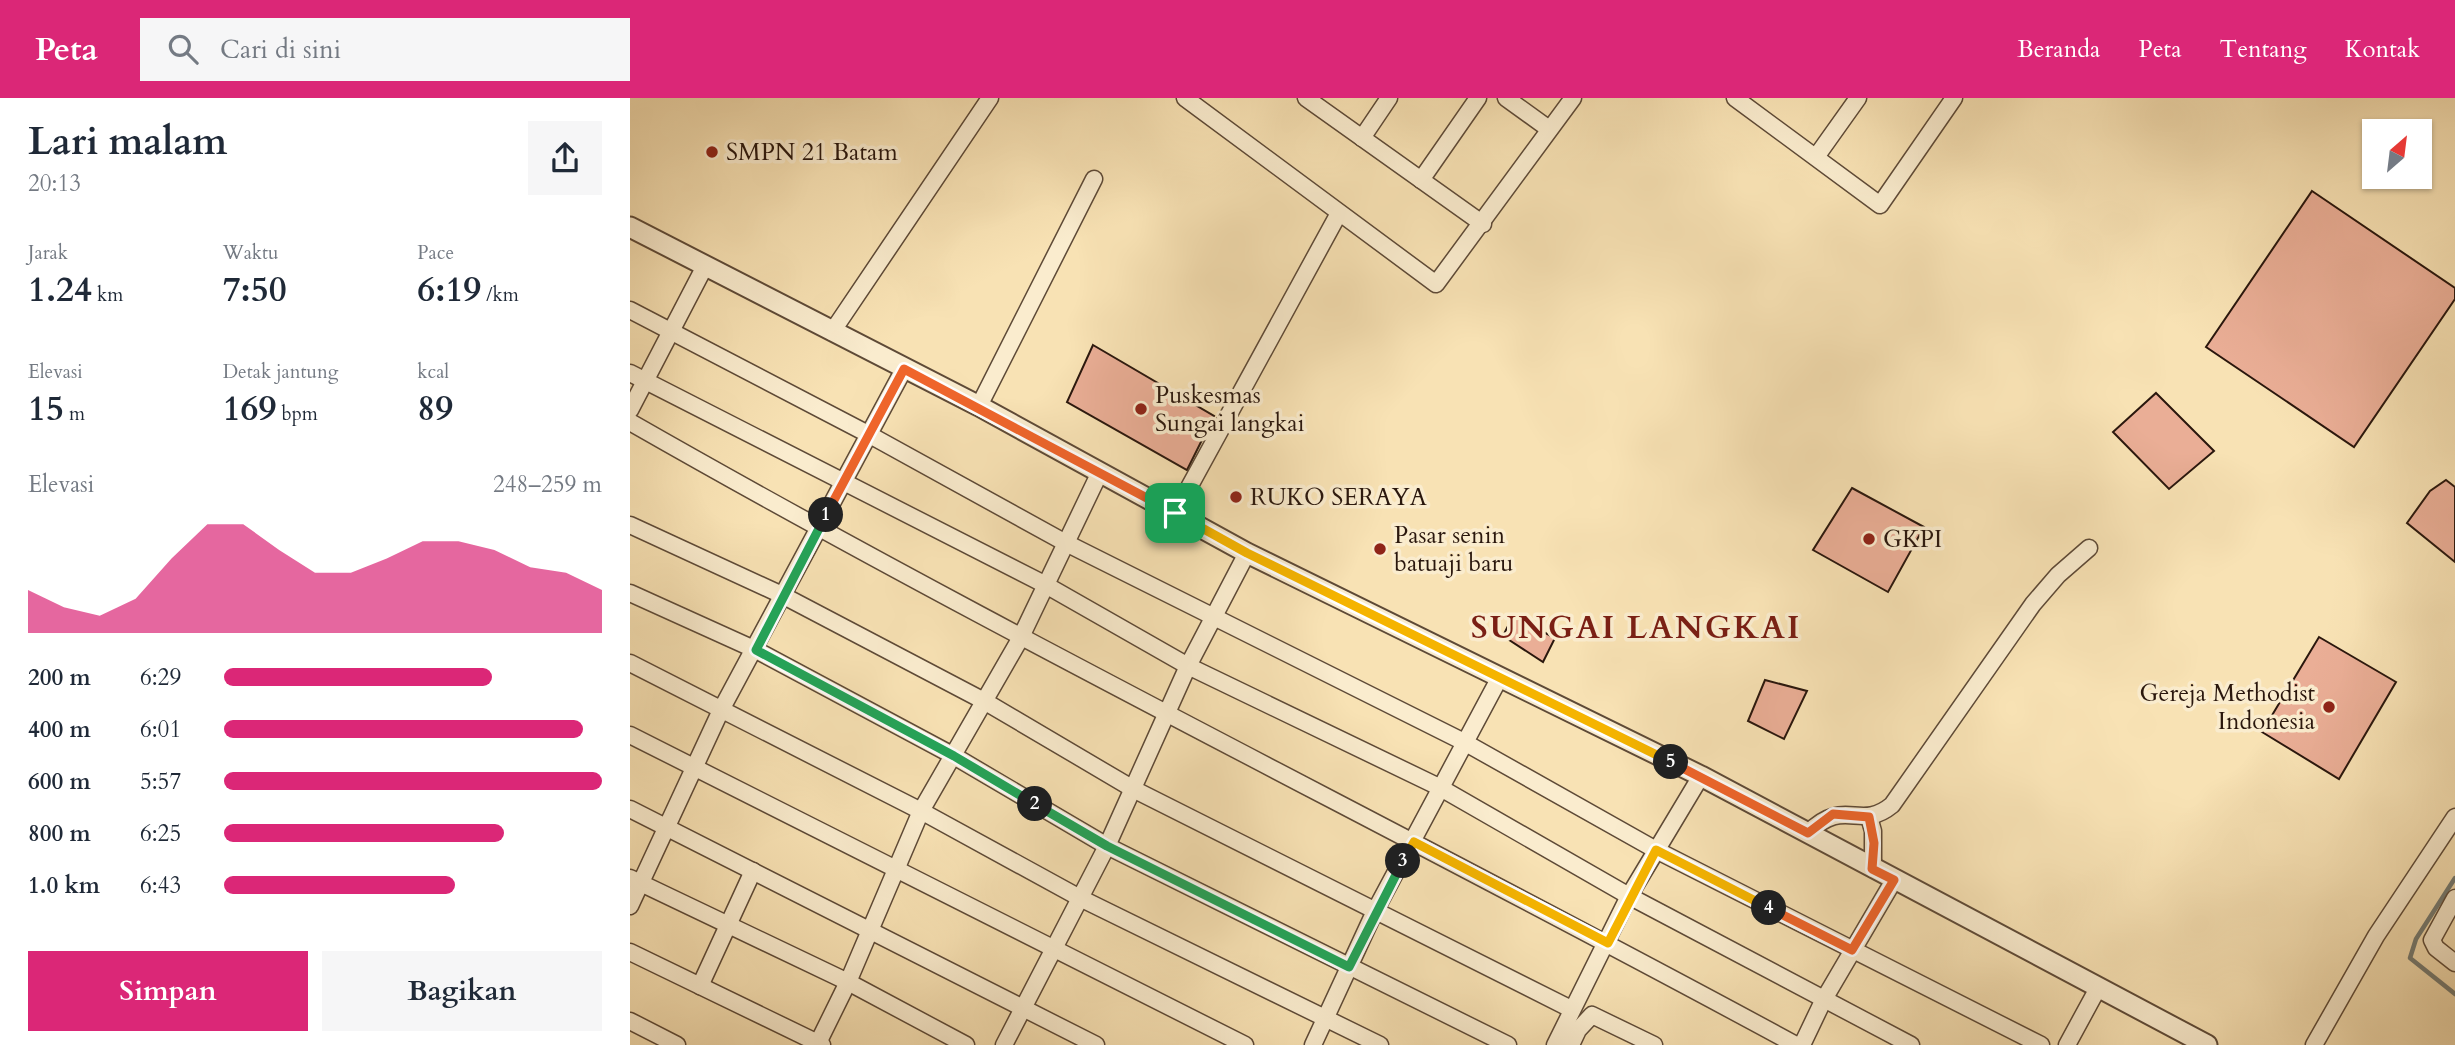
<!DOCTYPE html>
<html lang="id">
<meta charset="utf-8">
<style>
body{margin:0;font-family:Cardo,serif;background:#f6f6f7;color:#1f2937;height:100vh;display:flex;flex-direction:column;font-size:26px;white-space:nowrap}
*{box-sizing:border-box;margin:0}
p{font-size:23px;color:#747a83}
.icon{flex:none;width:38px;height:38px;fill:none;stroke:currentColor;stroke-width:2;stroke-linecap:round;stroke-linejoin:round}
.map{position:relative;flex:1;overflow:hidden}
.details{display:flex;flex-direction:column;background:#fff;width:630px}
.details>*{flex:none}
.needle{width:46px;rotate:28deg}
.controls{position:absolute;left:1732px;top:21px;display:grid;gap:14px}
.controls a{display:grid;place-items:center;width:70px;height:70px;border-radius:0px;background:#fff;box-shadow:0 2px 5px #0004;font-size:35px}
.pin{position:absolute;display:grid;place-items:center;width:60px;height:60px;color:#fff;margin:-30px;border-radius:14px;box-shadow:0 4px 10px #0006}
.km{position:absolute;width:35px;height:35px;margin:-18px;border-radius:50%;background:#222;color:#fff;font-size:19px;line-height:35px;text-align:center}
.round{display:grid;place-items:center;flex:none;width:74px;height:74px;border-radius:0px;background:#f6f6f7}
.summary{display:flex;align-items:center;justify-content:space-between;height:119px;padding:0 28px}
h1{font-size:38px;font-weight:800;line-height:52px}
.metrics{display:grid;grid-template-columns:repeat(3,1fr);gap:10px;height:119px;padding:7px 28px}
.metrics div{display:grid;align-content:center}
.metrics b{font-size:35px;font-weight:800}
.metrics small{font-size:19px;font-weight:400}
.metrics p{font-size:19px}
.chart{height:196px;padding:14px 28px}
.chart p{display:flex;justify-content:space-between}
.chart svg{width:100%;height:126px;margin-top:7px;fill:#db2777;opacity:.7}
.button{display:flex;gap:14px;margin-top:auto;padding:14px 28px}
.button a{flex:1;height:80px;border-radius:0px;background:#db2777;color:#fff;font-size:28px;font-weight:800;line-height:80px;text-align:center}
.button a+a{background:#f6f6f7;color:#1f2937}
ul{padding:0 28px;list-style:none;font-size:23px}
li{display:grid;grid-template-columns:112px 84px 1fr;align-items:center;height:52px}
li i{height:18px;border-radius:9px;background:#db2777}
header{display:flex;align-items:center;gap:42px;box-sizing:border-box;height:98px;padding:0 35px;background:#db2777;color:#fff}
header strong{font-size:33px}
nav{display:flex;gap:38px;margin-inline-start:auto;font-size:24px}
.search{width:490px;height:63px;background:#f6f6f7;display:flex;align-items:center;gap:18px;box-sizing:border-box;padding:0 24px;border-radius:0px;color:#747a83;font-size:26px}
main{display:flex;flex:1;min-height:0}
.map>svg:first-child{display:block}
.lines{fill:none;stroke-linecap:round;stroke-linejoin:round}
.stream{stroke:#727a73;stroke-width:4.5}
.building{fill:#eaae96;stroke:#2a170d;stroke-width:2}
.minor-casing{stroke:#5e4a37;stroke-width:19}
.tertiary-casing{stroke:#5e4a37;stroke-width:23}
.minor{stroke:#faecce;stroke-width:16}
.tertiary{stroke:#faecce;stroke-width:19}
.split-1-casing{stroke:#fff;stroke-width:14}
.split-2-casing{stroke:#fff;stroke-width:14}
.split-3-casing{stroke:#fff;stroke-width:14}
.split-4-casing{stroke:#fff;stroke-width:14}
.split-5-casing{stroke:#fff;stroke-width:14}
.split-6-casing{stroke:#fff;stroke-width:14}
.split-1{stroke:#f0652b;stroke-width:9}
.split-2{stroke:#22a559;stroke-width:9}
.split-3{stroke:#22a559;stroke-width:9}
.split-4{stroke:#f5b400;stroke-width:9}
.split-5{stroke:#f0652b;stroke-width:9}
.split-6{stroke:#f5b400;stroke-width:9}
.poi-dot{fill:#8f2418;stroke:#faecce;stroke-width:2.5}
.labels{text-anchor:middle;stroke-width:7;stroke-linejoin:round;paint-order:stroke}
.poi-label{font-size:24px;fill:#2a170d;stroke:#faecce;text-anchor:start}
.district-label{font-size:32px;font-weight:bold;letter-spacing:2px;fill:#7a1f14;stroke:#faecce}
</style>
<header>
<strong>Peta</strong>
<div class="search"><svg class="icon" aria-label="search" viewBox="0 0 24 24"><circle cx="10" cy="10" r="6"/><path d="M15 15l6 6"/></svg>Cari di sini</div>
<nav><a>Beranda</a><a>Peta</a><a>Tentang</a><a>Kontak</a></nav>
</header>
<main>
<section class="details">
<div class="summary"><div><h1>Lari malam</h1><p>20:13</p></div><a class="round"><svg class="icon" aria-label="share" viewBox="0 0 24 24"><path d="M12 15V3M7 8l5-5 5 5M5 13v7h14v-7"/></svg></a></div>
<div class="metrics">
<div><p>Jarak</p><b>1.24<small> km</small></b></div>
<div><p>Waktu</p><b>7:50</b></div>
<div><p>Pace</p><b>6:19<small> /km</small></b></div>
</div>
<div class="metrics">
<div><p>Elevasi</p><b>15<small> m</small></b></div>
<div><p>Detak jantung</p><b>169<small> bpm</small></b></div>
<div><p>kcal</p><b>89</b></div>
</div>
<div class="chart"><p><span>Elevasi</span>248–259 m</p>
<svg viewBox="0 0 160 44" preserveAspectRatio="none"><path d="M0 44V29L10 35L20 38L30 32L40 18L50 6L60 6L70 15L80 23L90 23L100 18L110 12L120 12L130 15L140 21L150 23L160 29V44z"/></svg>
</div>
<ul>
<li><b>200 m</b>6:29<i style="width:71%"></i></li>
<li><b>400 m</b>6:01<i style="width:95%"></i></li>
<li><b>600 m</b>5:57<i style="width:100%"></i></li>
<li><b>800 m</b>6:25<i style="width:74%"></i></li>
<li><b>1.0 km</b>6:43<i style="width:61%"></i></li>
</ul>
<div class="button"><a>Simpan</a><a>Bagikan</a></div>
</section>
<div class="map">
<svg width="1825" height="947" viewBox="0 0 1825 947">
<rect width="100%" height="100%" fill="#f8e2b4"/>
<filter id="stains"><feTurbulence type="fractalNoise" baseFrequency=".00286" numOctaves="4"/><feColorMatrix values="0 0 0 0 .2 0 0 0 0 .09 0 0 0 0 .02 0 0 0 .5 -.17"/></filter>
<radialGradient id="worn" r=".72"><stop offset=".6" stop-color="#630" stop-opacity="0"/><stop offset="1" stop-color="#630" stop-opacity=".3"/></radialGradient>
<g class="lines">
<polyline class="stream" points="1825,780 1786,841 1780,860 1825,896"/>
</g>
<g class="building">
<polygon points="1682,93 1825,190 1825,201 1724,349 1576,249"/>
<polygon points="463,247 584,318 557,372 437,304"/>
<polygon points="1526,295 1584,353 1539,391 1483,334"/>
<polygon points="1816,382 1825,389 1825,464 1777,425 1800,393"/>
<polygon points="1222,390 1294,429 1258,494 1183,452"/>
<polygon points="883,518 925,540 913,564 873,538"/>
<polygon points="1689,539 1766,584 1709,681 1632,634"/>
<polygon points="1135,582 1177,593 1154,641 1118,623"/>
</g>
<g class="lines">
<g class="minor-casing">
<g id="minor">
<polyline points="555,0 806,186 943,0"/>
<polyline points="676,0 853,126"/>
<polyline points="876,0 919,31"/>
<polyline points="1105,0 1250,107 1324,0"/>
<polyline points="732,40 759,0"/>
<polyline points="1186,59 1228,0"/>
<polyline points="791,82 848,0"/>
<polyline points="0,212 238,336 434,444 834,644 1026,752 1411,947"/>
<polyline points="202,234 360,0"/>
<polyline points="0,275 414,486 558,568 809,689 999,798 1281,947"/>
<polyline points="349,308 464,81"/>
<polyline points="0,312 75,168"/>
<path d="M0,324C383,543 779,737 1166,947"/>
<polyline points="545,415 709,115"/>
<polyline points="0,427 152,497 354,603 505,692 941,911"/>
<polyline points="0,495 126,552 324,658 477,748 878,947"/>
<polyline points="0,565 291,713 450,800 750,947"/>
<polyline points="0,637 615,947"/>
<polyline points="0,711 466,947"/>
<polyline points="1239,719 1243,733 1243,771"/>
<path d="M1178,735C1215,698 1229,734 1262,707L1403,506L1428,477L1459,450"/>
<polyline points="0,780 218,884 336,947"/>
<polyline points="1825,800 1802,842 1806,850 1825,865"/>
<polyline points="0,808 91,612 274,271"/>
<polyline points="0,854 192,947"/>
<polyline points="70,888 123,773"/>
<polyline points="0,923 47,947"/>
<polyline points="187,947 218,884 291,713 390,541 470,374"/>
<polyline points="374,947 477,748 558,568 617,455"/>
<polyline points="683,947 745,813 870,579"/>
<polyline points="925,947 999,798 1071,678"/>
<polyline points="941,947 948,932 962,917 1024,947"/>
<polyline points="1172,947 1193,903 1264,782"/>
<polyline points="1437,947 1468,890"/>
<polyline points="1684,947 1746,838 1825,719"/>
</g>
</g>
<g class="tertiary-casing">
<polyline id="tertiary" points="0,129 349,308 617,455 1071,678 1577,947"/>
</g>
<use href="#minor" class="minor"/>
<use href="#tertiary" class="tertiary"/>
</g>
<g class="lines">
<g class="split-1-casing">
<polyline id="split-1" points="196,417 274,271 545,415"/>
</g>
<g class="split-2-casing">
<polyline id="split-2" points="196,417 126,552 324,658 405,706"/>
</g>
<g class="split-3-casing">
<polyline id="split-3" points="405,706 477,748 719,869 773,763"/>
</g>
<g class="split-4-casing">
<polyline id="split-4" points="773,763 784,744 978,845 1026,752 1139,810"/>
</g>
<g class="split-5-casing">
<polyline id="split-5" points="1041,664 1178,735 1203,716 1239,719 1244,745 1242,771 1264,782 1222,852 1139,810"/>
</g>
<g class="split-6-casing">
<polyline id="split-6" points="545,415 617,455 1041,664"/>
</g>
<use href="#split-1" class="split-1"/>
<use href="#split-2" class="split-2"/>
<use href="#split-3" class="split-3"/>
<use href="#split-4" class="split-4"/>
<use href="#split-5" class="split-5"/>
<use href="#split-6" class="split-6"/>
</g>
<g class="poi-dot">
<circle cx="82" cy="54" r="7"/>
<circle cx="511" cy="311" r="7"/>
<circle cx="606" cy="399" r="7"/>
<circle cx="1239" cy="441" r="7"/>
<circle cx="750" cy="451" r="7"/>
<circle cx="1699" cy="609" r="7"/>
</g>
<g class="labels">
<g class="poi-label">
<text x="96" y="62">SMPN 21 Batam</text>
<text x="525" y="305">Puskesmas<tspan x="525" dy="28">Sungai langkai</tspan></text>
<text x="620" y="407">RUKO SERAYA</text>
<text x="764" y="445">Pasar senin<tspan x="764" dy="28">batuaji baru</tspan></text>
<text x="1253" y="449">GKPI</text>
<text x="1685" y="603" text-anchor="end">Gereja Methodist<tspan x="1685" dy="28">Indonesia</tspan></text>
</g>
<g class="district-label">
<text x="1006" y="540">SUNGAI LANGKAI</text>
</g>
</g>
<rect width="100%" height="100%" filter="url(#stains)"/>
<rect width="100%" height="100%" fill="url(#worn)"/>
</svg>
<div class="controls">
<a><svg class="needle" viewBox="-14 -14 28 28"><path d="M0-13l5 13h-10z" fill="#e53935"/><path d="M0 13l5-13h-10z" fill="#747a83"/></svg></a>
</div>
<div class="pin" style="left:545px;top:415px;background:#1e9e55"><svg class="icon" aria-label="arrive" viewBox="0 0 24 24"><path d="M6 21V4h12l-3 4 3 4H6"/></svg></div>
<b class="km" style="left:196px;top:417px">1</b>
<b class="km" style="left:405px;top:706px">2</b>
<b class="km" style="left:773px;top:763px">3</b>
<b class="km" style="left:1139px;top:810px">4</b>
<b class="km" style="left:1041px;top:664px">5</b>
</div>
</main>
